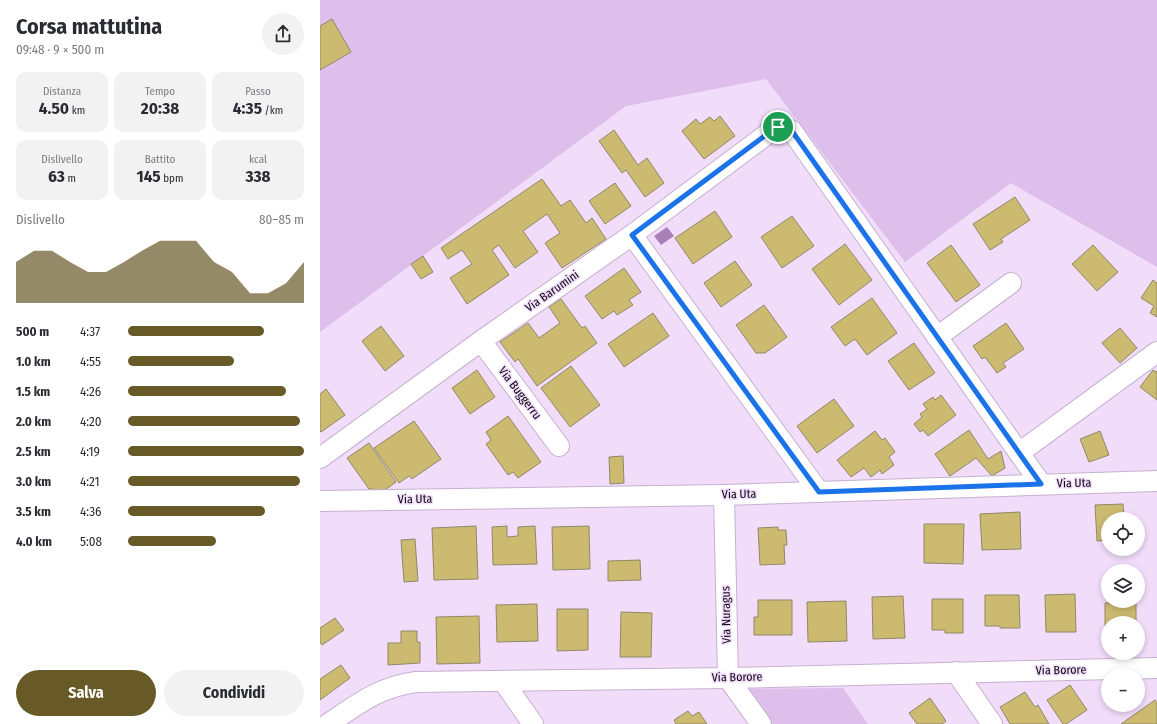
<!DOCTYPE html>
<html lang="it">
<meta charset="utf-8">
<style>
body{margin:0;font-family:"Fira Sans Condensed",sans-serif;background:#f2f2f3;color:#2b2b33;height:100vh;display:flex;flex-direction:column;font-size:15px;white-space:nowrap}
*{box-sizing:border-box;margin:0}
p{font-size:13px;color:#7c7c81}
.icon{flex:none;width:22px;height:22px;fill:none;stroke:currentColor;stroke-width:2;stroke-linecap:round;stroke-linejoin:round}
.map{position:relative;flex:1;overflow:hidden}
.panel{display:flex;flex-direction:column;background:#fff;width:320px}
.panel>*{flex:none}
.tools{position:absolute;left:781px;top:512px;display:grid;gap:8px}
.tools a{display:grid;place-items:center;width:44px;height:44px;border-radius:50%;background:#fff;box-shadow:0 2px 6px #0003;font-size:20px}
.pin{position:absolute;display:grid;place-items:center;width:34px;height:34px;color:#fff;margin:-17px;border:2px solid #fff;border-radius:50%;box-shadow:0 1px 4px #0007}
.round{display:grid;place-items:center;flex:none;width:42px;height:42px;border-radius:21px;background:#f2f2f3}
.overview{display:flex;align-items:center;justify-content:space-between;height:68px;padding:0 16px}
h1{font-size:22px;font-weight:700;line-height:30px}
.metrics{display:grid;grid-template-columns:repeat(3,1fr);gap:6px;height:68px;padding:4px 16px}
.metrics div{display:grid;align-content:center;border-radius:10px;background:#f2f2f3;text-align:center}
.metrics b{font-size:17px;font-weight:700}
.metrics small{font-size:11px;font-weight:400}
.metrics p{font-size:11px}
.chart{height:112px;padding:8px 16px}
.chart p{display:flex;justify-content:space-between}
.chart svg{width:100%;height:72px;margin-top:4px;fill:#675a27;opacity:.7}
.button{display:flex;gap:8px;margin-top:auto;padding:8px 16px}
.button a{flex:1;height:46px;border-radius:24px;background:#675a27;color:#fff;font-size:16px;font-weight:700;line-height:46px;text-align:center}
.button a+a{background:#f2f2f3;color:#2b2b33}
ul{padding:0 16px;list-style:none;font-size:13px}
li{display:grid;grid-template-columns:64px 48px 1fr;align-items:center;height:30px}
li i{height:10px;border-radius:5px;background:#675a27}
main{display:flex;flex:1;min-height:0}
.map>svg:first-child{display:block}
.green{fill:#debeea}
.water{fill:#aa80ba}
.building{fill:#ccba71;stroke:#908868}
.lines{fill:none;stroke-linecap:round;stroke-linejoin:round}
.minor-casing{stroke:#c6b1ce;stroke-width:22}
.minor{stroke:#fff;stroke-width:20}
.route-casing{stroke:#fff;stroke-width:8}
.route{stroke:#1a73e8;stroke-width:5}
.labels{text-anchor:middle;stroke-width:3;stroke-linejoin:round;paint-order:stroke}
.street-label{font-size:12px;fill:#0f0812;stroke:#f1dcfa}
</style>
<main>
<section class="panel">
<div class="overview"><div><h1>Corsa mattutina</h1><p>09:48 · 9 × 500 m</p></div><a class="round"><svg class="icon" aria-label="share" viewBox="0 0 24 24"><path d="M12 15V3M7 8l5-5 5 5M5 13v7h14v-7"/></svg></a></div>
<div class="metrics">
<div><p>Distanza</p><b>4.50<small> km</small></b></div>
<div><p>Tempo</p><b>20:38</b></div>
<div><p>Passo</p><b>4:35<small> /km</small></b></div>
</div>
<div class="metrics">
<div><p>Dislivello</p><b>63<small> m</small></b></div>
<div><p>Battito</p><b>145<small> bpm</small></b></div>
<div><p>kcal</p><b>338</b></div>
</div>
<div class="chart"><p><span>Dislivello</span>80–85 m</p>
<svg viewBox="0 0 160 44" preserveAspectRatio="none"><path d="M0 44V19L10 12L20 12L30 19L40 25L50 25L60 19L70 12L80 6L90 6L100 6L110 19L120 25L130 38L140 38L150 32L160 19V44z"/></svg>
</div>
<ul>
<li><b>500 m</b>4:37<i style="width:77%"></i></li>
<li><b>1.0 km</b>4:55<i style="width:60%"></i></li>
<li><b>1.5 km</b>4:26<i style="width:90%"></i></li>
<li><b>2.0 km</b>4:20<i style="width:98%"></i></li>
<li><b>2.5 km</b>4:19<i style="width:100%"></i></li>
<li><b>3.0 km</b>4:21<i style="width:98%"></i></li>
<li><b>3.5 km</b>4:36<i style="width:78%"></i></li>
<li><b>4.0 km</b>5:08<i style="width:50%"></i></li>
</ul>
<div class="button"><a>Salva</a><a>Condividi</a></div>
</section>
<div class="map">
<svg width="837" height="724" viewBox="0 0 837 724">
<rect width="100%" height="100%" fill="#f1dcfa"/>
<g class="green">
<polygon points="0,0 837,0 837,267 691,183 585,262 446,79 306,106 0,332"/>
<polygon points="523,688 548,724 449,724 425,689"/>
</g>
<polygon class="water" points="347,227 354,236 341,245 334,236"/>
<g class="building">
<polygon points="12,19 31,52 0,70 0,26"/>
<polygon points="400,116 415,136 384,159 362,131 376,119 380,124 390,117 394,121"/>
<polygon points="294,130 318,165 327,158 344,183 325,197 306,170 302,173 279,141"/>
<polygon points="222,179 241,206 250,200 266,223 272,218 286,239 242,268 225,243 240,233 227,214 203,231 218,252 195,268 179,245 172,250 189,275 147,304 130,278 152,264 142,250 128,259 121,248"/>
<polygon points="295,183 311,206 285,224 269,201"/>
<polygon points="695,197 710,220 681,239 683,242 670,250 653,224"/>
<polygon points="395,211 412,237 373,264 355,238"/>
<polygon points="472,216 494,246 462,268 441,237"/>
<polygon points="525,244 552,280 519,305 492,269"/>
<polygon points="631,245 660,285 636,302 607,263"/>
<polygon points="773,245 798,272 777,291 752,264"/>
<polygon points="103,256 113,272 101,279 91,264"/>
<polygon points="415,261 432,285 401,307 384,283"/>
<polygon points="304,268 321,292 309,300 313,305 297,315 294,311 282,319 265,296"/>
<polygon points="833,280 837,283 837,317 830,313 834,306 821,298"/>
<polygon points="552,298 577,333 547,355 535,339 525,346 511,327"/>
<polygon points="241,299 262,328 265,326 277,343 217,386 198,359 195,362 180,342 208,323 219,338 240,323 229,307"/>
<polygon points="444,305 467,337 445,353 436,353 416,325"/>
<polygon points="333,313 349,336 304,367 288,344"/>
<polygon points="686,323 704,349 683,363 686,367 677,373 665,357 662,359 653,346"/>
<polygon points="61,326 84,356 65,371 42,341"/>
<polygon points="800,328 817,348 800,363 782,343"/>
<polygon points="594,343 615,373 589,390 568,361"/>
<polygon points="251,366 280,405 250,427 221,388"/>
<polygon points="157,370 175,397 150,414 132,388"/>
<polygon points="833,370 836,372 837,371 837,400 820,387"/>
<polygon points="6,389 25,415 1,432 0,431 0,394"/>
<polygon points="621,395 636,415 608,436 603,430 600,432 594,424 602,417 600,414 607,409 603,404 613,397 615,400"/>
<polygon points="514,399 534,426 497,453 477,426"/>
<polygon points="188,416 221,462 198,478 193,472 188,475 166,444 171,440 166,432"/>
<polygon points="94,421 121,459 92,479 89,476 79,483 54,448"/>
<polygon points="649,430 668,459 681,451 685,468 672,476 656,458 630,476 615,454"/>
<polygon points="555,431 562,440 565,438 575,452 569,457 574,465 562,474 560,470 551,477 544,468 531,477 517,460"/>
<polygon points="780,431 789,455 769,462 760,439"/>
<polygon points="49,443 76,482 65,490 49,489 27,458"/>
<polygon points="303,456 304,483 290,484 289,457"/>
<polygon points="803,504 804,519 788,519 788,540 777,541 775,505"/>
<polygon points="700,512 701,549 662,550 660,514"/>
<polygon points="604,524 644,524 643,564 604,563"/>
<polygon points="156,526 158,579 114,580 112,528"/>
<polygon points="187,526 187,537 198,536 198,527 215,526 217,564 173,565 172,527"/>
<polygon points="269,526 270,569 233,570 232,527"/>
<polygon points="458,527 458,530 466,530 467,545 464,545 465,564 440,565 438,528"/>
<polygon points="95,539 98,581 84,582 81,540"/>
<polygon points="320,560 321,580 288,581 288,561"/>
<polygon points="755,594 756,632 726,632 725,595"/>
<polygon points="665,595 699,595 700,628 680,628 680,626 665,626"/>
<polygon points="583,596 585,638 553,639 552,597"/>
<polygon points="612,599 643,599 643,633 625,633 625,630 612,630"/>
<polygon points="438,600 472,600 472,635 434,635 434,617 438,617"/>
<polygon points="526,601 527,641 488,642 487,602"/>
<polygon points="785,603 816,603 816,623 788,623 788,639 785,639"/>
<polygon points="217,604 218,641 177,642 176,605"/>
<polygon points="237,609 268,609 268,650 237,651"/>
<polygon points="301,612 332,613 331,657 300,657"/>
<polygon points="159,616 160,663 117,664 116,617"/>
<polygon points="15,618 24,630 2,645 0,642 0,628"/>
<polygon points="81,631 97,631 97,642 100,642 100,663 68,665 68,643 81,643"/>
<polygon points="21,665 30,678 0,700 0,679"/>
<polygon points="750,685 767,710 746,724 743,724 727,700"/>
<polygon points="705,692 715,707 718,705 729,724 690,724 680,707"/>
<polygon points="610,698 626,721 622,724 597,724 589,713"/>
<polygon points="835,700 837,703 837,724 801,724"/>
<polygon points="368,711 372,716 379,712 387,724 356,724 354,720"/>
</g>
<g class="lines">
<g class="minor-casing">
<g id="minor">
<polyline points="312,235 499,492"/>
<polyline points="617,337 691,283"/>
<polyline points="161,341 239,446"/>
<polyline points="699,453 837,352"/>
<polyline points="0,458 161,341 312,235 454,129 463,126 472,131 721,484"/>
<polyline points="404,495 408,678 441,724"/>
<polyline points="0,501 404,495 837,481"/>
<polyline points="636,672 672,724"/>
<polyline points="183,681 213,724"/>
<path d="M8,724C38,704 59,687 96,682L408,678L837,668"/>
</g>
</g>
<use href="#minor" class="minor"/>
</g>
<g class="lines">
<g class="route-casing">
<polygon id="route" points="463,126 472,131 721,484 499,492 312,235 454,129"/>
</g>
<use href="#route" class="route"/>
</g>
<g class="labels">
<g class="street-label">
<text transform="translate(232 291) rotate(-35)" y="4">Via Barumini</text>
<text transform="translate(200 393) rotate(53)" y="4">Via Buggerru</text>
<text transform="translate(754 483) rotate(-1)" y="4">Via Uta</text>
<text transform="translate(419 494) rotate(-1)" y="4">Via Uta</text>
<text transform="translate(95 499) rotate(-1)" y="4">Via Uta</text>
<text transform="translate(406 615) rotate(-91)" y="4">Via Nuragus</text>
<text transform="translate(741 670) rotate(-1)" y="4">Via Borore</text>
<text transform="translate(417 677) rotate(-1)" y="4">Via Borore</text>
</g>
</g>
</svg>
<div class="tools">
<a><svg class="icon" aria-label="locate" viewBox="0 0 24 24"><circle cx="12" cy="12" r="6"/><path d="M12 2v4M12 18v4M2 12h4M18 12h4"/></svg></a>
<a><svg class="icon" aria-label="layers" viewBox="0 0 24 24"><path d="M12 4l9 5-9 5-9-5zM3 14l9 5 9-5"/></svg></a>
<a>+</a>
<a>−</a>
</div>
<div class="pin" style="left:458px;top:127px;background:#1e9e55"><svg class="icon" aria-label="arrive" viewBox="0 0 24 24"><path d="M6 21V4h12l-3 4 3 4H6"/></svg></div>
</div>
</main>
